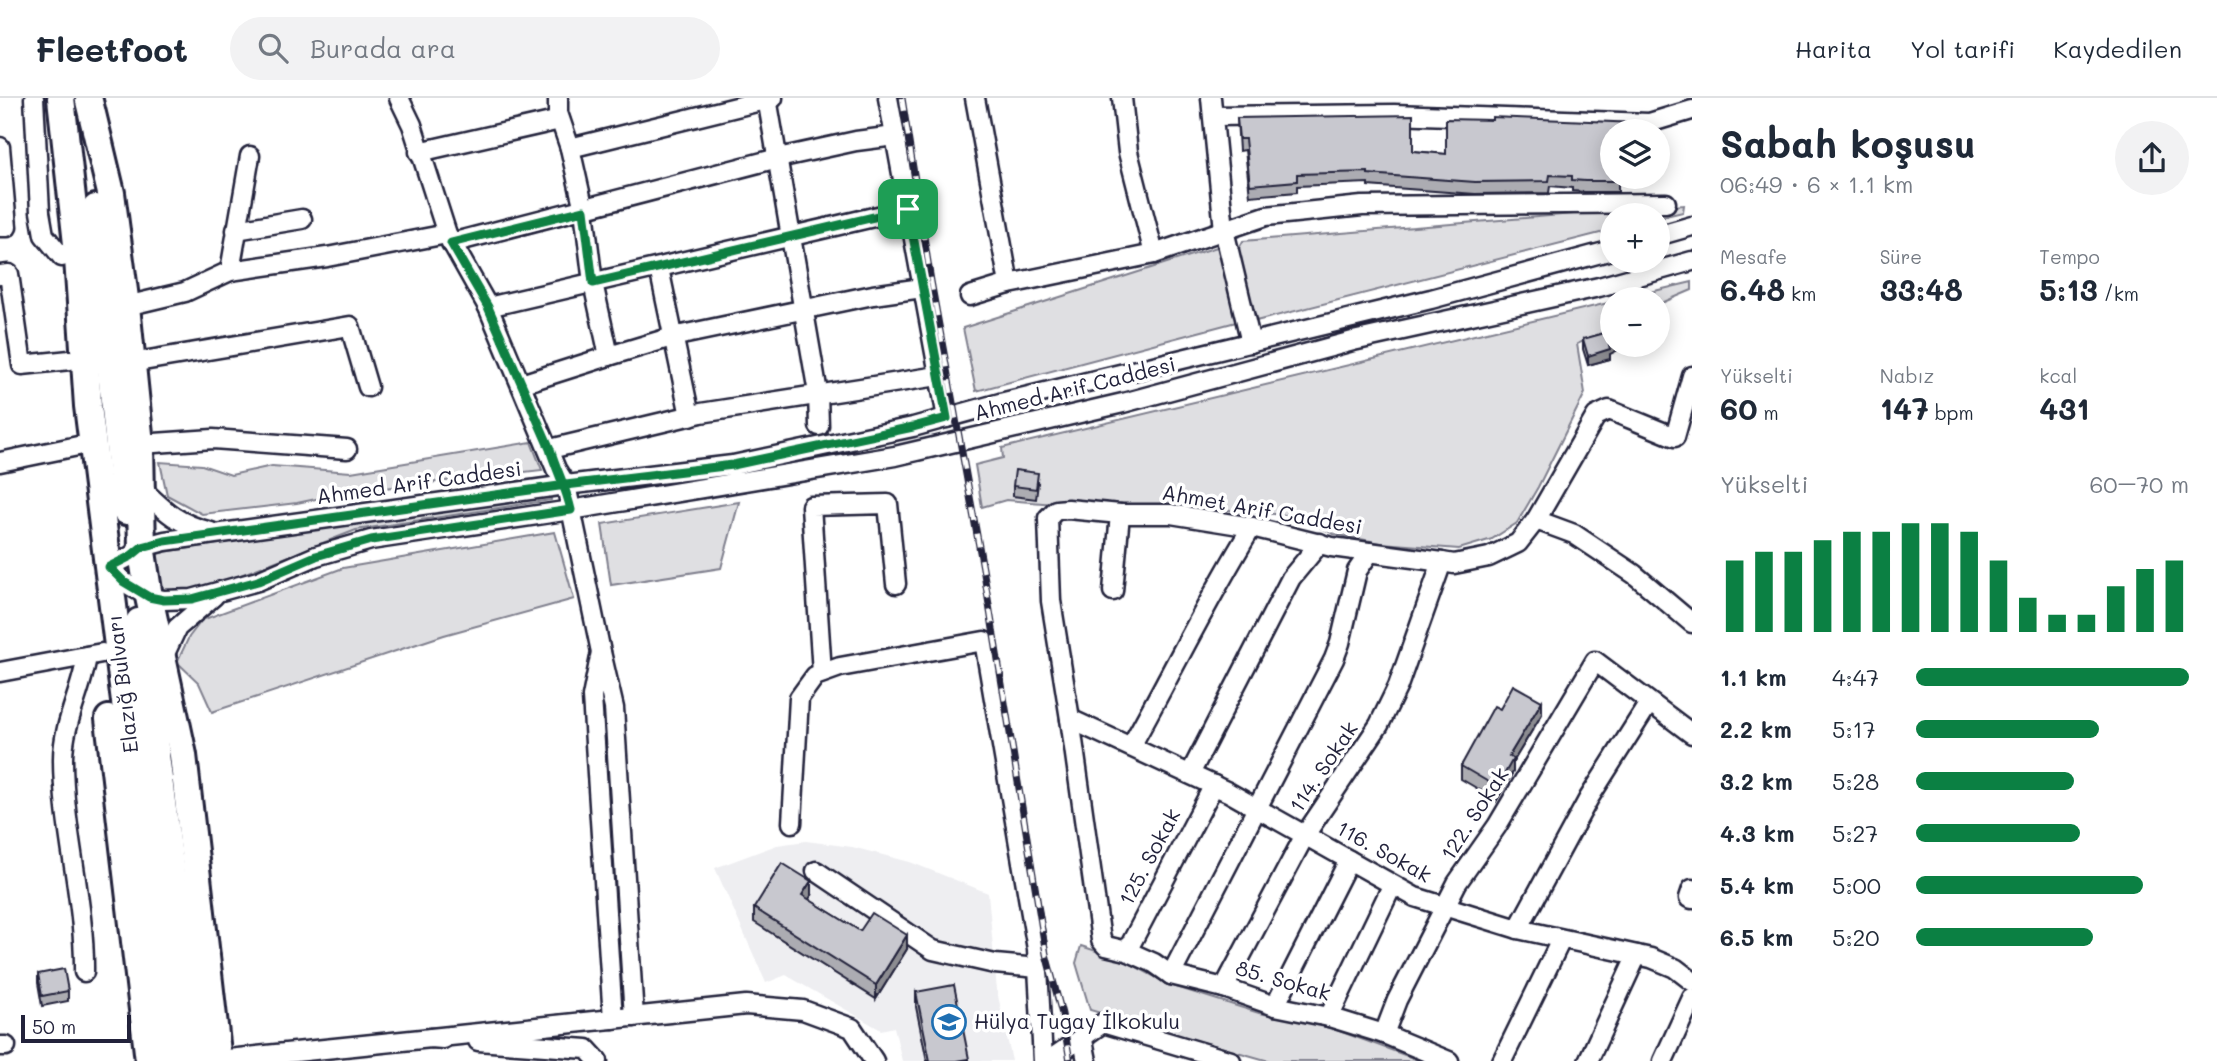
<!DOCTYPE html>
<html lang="tr">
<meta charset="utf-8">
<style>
body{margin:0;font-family:Mali,sans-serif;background:#f2f2f3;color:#1f2937;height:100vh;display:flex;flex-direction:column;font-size:26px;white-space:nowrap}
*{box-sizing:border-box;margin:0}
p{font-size:23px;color:#747a83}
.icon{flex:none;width:38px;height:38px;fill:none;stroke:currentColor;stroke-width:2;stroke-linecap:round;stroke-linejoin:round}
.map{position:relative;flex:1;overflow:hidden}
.side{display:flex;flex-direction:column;background:#fff;width:525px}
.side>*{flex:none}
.fabs{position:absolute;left:1600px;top:21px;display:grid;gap:14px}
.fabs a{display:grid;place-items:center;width:70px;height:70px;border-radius:50%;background:#fff;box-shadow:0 4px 18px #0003;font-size:35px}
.scale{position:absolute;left:21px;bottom:18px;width:110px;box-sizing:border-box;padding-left:7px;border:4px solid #22223b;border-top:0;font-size:19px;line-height:24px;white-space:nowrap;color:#22223b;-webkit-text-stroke:5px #fff;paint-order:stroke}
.pin{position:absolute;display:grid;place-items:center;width:60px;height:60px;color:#fff;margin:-30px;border-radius:14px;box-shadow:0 4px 10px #0006}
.round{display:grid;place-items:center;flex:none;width:74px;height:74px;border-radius:37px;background:#f2f2f3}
.summary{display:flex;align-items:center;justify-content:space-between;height:119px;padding:0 28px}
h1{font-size:38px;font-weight:700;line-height:52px}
.figures{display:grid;grid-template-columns:repeat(3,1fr);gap:10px;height:119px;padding:7px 28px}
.figures div{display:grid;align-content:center}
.figures b{font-size:30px;font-weight:700}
.figures small{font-size:19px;font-weight:400}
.figures p{font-size:19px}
.chart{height:196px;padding:14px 28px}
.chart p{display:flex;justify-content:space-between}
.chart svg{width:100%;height:126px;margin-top:7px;stroke:#0b8043;stroke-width:6}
ul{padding:0 28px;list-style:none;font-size:23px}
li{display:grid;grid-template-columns:112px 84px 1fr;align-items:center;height:52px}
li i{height:18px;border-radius:9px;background:#0b8043}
header{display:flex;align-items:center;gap:42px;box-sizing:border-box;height:98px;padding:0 35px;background:#fff;border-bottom:2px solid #e0e1e3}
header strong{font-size:33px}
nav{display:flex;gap:38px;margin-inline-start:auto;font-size:24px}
.search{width:490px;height:63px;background:#f2f2f3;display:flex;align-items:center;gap:18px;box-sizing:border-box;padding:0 24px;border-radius:38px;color:#747a83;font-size:26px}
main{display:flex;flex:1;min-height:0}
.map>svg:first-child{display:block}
.built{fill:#eeeef1}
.green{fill:#dfdfe2;stroke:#80808e;stroke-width:2}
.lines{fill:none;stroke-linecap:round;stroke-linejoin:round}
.minor-casing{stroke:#22223b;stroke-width:23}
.highway-casing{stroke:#22223b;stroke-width:32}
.minor{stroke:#fff;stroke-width:18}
.highway{stroke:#fff;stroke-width:26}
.rail-casing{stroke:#22223b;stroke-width:7}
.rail{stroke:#fff;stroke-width:4.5;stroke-dasharray:13;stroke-linecap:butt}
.wall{fill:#acacb2;stroke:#22223b;stroke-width:2}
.shaded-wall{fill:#8c8c91;stroke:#22223b;stroke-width:2}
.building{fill:#c8c8cf;stroke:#22223b;stroke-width:2}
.route-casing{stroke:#fff;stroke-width:14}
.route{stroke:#0b8043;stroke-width:9}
.labels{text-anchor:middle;stroke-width:7;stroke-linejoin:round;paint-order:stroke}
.street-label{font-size:21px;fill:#22223b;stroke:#fff}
.poi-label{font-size:21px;fill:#22223b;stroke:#fff;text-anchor:start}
</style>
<header>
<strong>Fleetfoot</strong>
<div class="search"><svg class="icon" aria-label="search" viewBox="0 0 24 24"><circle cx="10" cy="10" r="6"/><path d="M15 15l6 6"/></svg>Burada ara</div>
<nav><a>Harita</a><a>Yol tarifi</a><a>Kaydedilen</a></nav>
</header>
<main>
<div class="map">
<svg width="1692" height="963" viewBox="0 0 1692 963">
<rect width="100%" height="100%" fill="#fff"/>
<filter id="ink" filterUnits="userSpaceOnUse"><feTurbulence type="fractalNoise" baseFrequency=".0143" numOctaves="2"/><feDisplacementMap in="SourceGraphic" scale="14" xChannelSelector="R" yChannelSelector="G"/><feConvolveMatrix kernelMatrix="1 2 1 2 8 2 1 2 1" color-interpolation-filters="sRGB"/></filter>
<g filter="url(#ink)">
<polygon class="built" points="806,743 852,749 910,764 988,795 997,893 1012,963 902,963 894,929 881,932 786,877 766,885 715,770 777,747"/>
<g class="green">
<polygon points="1684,107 1683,114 1657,120 1657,117 1612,117 1612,132 1256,223 1238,152 1243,143"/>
<polygon points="1220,148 1236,224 976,293 963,230"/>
<polygon points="1692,184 1692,192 1657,207 1657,201 1621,201"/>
<polygon points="1612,204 1612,230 1577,246 1585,295 1538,389 1517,425 1492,441 1459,451 1381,445 1334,436 1297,418 1171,407 1119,411 1006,402 982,409 975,367 1003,360 1002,350"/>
<polygon points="531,344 542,372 349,394 297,405 202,416 167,397 160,364 202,367 231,377 272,368 351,374"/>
<polygon points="551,396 551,402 356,432 202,492 162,494 157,455"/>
<polygon points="739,404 721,470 611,487 602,426"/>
<polygon points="555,434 574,501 444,537 212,614 199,585 177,564 189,539 202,522 343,470"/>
<polygon points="1081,848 1124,862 1170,887 1259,915 1323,927 1421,963 1269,963 1090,912 1076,865"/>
</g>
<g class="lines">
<g class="minor-casing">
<g id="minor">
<polyline points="34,0 40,114 44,137 62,159"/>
<polyline points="399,0 412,27 447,136 488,209 556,371 566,387 601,554"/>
<polyline points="558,0 558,15 570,50 584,112 593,185 609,258 672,239 873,197 922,190"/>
<polyline points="767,0 818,295 819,328"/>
<polyline points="888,0 947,320"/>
<polyline points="975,0 1009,186"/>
<polyline points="1122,0 1128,54 1154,156"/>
<polyline points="1211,0 1224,132 1251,245"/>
<polyline points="1213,18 1394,16 1649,25 1692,12"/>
<polyline points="0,49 7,129 0,129"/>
<polyline points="570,50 773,0"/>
<polyline points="419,54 560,22"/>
<polyline points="236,132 302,121"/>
<polyline points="1657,138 1692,128"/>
<polyline points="451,145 778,60 856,43 895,38"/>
<polyline points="1612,152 1431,201 1000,305 913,329 733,367 566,387 165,443 142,449 131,458 109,469 124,484 149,499 164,502 192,501 258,483 316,458 371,442 571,412 895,358 1123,305 1353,243 1599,189 1692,163"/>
<polyline points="659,170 690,318"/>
<polyline points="230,173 250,58"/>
<polyline points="0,177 9,176 22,267 70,262"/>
<polyline points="970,198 1009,186 1154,156 1266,118 1362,108 1666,105"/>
<polyline points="126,208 185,194 230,173 327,159 447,136"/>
<polyline points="488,209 908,111"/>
<polyline points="131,265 350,228 368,289"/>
<polyline points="521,286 609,258"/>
<polyline points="140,346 213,341 347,351"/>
<polyline points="550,351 701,315 938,278"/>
<polyline points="0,364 78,348"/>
<path d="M139,388C164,412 175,425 211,434"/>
<polyline points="1536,422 1574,436 1634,476 1692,525"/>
<polyline points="1113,493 1120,416"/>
<polyline points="163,560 177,530 214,498"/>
<polyline points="0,574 102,555"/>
<polyline points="822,575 811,408 888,406 896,486"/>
<polyline points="1070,621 1228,694 1415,799 1518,831 1651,860 1675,870 1692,883"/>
<path d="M1131,648C1172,575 1208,500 1252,429"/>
<polyline points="1190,676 1291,480 1320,445"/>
<polyline points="792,725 799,600 815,578 840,569 984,543 1037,851 1043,963"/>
<polyline points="816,773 933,852 995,866 1038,870"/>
<polyline points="1692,791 1689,800 1692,801"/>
<polyline points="1518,831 1589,700 1649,605"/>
<polyline points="1127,853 1214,687"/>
<path d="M84,874C85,803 63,732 63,661C63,624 82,593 87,558"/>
<polyline points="1171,877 1334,561 1340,545 1357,473 1370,454"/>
<polyline points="1224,890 1305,737 1379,627 1398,588 1442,464"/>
<polyline points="1275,908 1349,762"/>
<polyline points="1329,919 1392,788"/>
<polyline points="613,921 592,599 601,554 614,610 634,919"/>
<polyline points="1384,936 1397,902 1457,785 1497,728 1595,563 1692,636"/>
<polyline points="1082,937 1087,963"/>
<polyline points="431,940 746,907 803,912 852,930 874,963"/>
<polyline points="478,943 587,951 598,963"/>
<polyline points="0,948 6,948"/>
<polyline points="218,962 431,940 443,941"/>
<polyline points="1048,963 1103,925 1231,963"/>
<polyline points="1449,963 1384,936 1329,919 1275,908 1224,890 1171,877 1154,865 1127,853 1106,848 1101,842 1070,621 1051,503 1048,420 1056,412 1068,411 1120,416 1171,416 1252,429 1332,449 1442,464 1454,466 1489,459 1518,445 1536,422 1596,318 1609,312 1675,339 1692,278"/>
<polyline points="1502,963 1561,842"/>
<polyline points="1588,963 1637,857"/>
<polyline points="1663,963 1692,900"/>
</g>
</g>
<g class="highway-casing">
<g id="highway">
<polyline points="61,0 77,146 88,308 170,963"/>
<polyline points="89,3 111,95 126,208 140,346 142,454 149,499 183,657 218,963"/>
<polyline points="96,110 102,189 126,413"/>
<polyline points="139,524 195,963"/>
<polyline points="109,621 149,963"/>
</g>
</g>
<use href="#minor" class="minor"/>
<use href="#highway" class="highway"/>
<g class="rail-casing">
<polyline id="rail" points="902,0 931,183 984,476 1046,856 1062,916 1070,963"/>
</g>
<use href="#rail" class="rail"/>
</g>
<g class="wall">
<polygon points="1237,20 1413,53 1446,56 1612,33 1618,79 1618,94 1585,94 1572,93 1572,90 1550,88 1549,95 1475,96 1368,88 1368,85 1297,88 1297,94 1250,98 1245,52 1239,53"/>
<polygon points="1583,241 1610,256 1610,261 1588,267 1583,251"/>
<polygon points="1038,385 1036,401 1013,398 1013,388"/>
<polygon points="1500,611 1542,616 1513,664 1513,674 1497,702 1461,681 1461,668"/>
<polygon points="811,798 808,801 860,833 907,851 876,901 754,824 754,810"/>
<polygon points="38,876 68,893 68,903 42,908 38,885"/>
<polygon points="916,894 969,961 969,963 927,963 916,909"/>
</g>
<g class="shaded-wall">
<polygon points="1612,246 1628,247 1610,256 1610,261 1588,267 1588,258"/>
<polygon points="1542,603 1542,616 1513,664 1513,674 1497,702 1497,689 1509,658"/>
<polygon points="811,783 811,798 802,811 802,797"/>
<polygon points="907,837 907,851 876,901 876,887"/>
</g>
<g class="building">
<polygon points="1413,17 1413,53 1446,56 1446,21 1492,22 1492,19 1637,25 1637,33 1612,33 1612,79 1618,79 1618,83 1585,83 1572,82 1572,78 1550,77 1549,83 1475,84 1368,76 1368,74 1297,76 1297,83 1250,87 1245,41 1239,41 1237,20"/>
<polygon points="1612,233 1612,246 1609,247 1610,251 1588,258 1583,241"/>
<polygon points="1015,372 1038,375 1036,391 1013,388"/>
<polygon points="1513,587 1542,603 1509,658 1513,661 1497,689 1461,668 1494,608 1500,611"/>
<polygon points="782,765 811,783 802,797 860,833 872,815 907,837 876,887 754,810"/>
<polygon points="64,871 68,893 42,898 38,876"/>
<polygon points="954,887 969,961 957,963 930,963 916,894"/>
</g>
</g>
<g class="lines" filter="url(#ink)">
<g class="route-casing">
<path id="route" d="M908,111L593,185L584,112L451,145L488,209L550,351C557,374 566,389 571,412L371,442L316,458L258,483L192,501L164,502L149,499L124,484L109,469L131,458L142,449L165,443L566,387L733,367L913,329L947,320L908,111"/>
</g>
<use href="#route" class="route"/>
</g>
<defs>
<g id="school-ring" transform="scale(1.75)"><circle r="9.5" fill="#fff" stroke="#1f6fb2" stroke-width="1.5"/><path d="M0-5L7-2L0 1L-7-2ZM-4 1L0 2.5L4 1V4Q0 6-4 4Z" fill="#1f6fb2"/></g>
</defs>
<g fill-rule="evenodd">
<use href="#school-ring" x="949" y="924"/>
</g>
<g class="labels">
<g class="street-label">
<text transform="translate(1075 291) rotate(-14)" y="7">Ahmed Arif Caddesi</text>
<text transform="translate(419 385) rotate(-8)" y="7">Ahmed Arif Caddesi</text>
<text transform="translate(1262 412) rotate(10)" y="7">Ahmet Arif Caddesi</text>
<text transform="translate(123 586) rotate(-97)" y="7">Elazığ Bulvarı</text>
<text transform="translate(1324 669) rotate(-56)" y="7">114. Sokak</text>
<text transform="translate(1475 716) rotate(-57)" y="7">122. Sokak</text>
<text transform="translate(1384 754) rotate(29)" y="7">116. Sokak</text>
<text transform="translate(1150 759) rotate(-62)" y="7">125. Sokak</text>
<text transform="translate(1283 883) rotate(16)" y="7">85. Sokak</text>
</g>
<g class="poi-label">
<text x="974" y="931">Hülya Tugay İlkokulu</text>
</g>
</g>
</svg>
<div class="fabs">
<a><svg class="icon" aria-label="layers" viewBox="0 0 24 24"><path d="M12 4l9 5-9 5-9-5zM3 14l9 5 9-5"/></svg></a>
<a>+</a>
<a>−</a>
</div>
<div class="scale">50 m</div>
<div class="pin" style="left:908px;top:111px;background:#1e9e55"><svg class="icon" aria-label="arrive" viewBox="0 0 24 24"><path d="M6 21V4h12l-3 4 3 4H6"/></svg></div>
</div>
<section class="side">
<div class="summary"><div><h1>Sabah koşusu</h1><p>06:49 · 6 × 1.1 km</p></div><a class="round"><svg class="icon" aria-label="share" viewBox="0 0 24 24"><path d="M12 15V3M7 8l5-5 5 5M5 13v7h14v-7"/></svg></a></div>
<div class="figures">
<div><p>Mesafe</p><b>6.48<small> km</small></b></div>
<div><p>Süre</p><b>33:48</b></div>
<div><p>Tempo</p><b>5:13<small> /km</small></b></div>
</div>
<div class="figures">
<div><p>Yükselti</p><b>60<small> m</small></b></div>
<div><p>Nabız</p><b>147<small> bpm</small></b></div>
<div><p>kcal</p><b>431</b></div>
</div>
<div class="chart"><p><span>Yükselti</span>60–70 m</p>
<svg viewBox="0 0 160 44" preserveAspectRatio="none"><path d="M5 44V19M15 44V16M25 44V16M35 44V12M45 44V9M55 44V9M65 44V6M75 44V6M85 44V9M95 44V19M105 44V32M115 44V38M125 44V38M135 44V28M145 44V22M155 44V19"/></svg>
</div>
<ul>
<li><b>1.1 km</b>4:47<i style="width:100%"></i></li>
<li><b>2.2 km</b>5:17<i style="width:67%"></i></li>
<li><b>3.2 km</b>5:28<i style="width:58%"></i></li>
<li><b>4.3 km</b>5:27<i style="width:60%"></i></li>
<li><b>5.4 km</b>5:00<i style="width:83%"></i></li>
<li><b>6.5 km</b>5:20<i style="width:65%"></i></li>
</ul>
</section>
</main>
